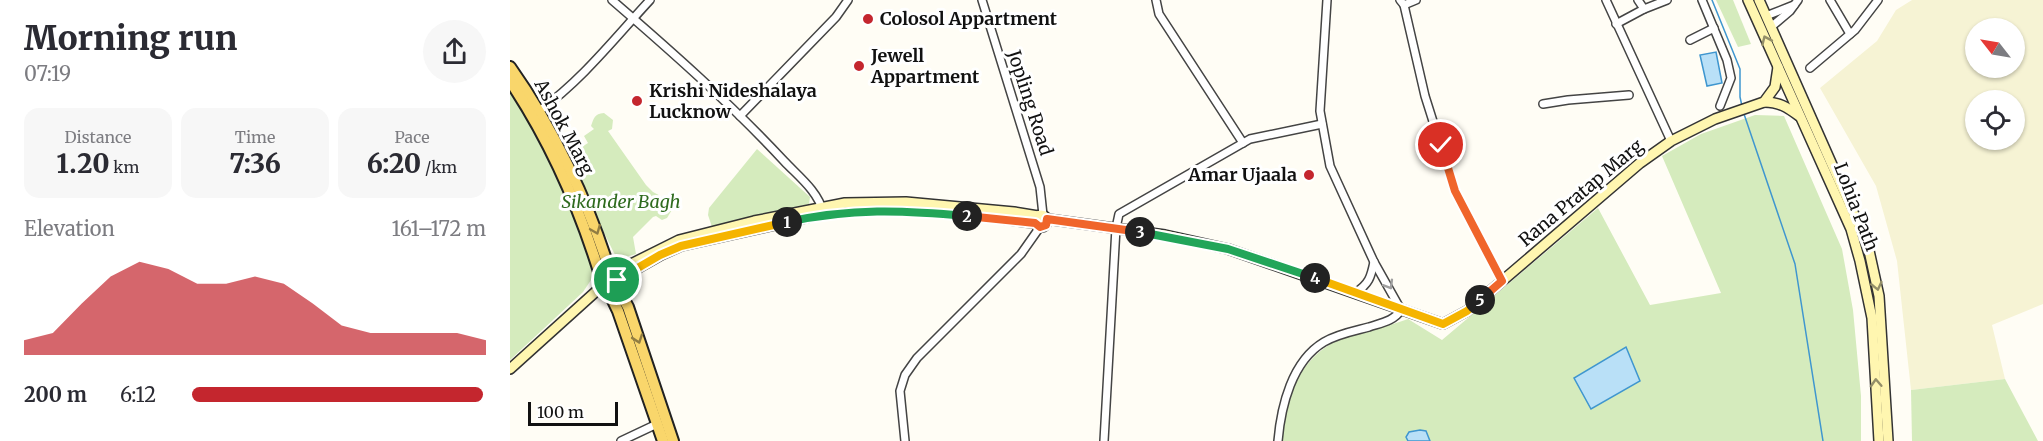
<!DOCTYPE html>
<meta charset="utf-8">
<style>
body{margin:0;font-family:Merriweather,serif;background:#f7f7f7;color:#2b2b33;height:100vh;display:flex;flex-direction:column;font-size:22px;white-space:nowrap}
*{box-sizing:border-box;margin:0}
p{font-size:20px;color:#7c7c81}
.icon{flex:none;width:33px;height:33px;fill:none;stroke:currentColor;stroke-width:2;stroke-linecap:round;stroke-linejoin:round}
.map{position:relative;flex:1;overflow:hidden}
.panel{display:flex;flex-direction:column;background:#fff;width:510px}
.panel>*{flex:none}
.needle{width:39px;rotate:301deg}
.tools{position:absolute;left:1455px;top:18px;display:grid;gap:12px}
.tools a{display:grid;place-items:center;width:60px;height:60px;border-radius:50%;background:#fff;box-shadow:0 2px 4px #0004;font-size:30px}
.scale{position:absolute;left:18px;bottom:15px;width:90px;box-sizing:border-box;padding-left:6px;border:3px solid #111;border-top:0;font-size:16px;line-height:21px;white-space:nowrap;color:#111;-webkit-text-stroke:4px #fff;paint-order:stroke}
.pin{position:absolute;display:grid;place-items:center;width:51px;height:51px;color:#fff;margin:-26px;border:3px solid #fff;border-radius:50%;box-shadow:0 2px 6px #0007}
.km{position:absolute;width:30px;height:30px;margin:-15px;border-radius:50%;background:#222;color:#fff;font-size:16px;line-height:30px;text-align:center}
.round{display:grid;place-items:center;flex:none;width:63px;height:63px;border-radius:32px;background:#f7f7f7}
.summary{display:flex;align-items:center;justify-content:space-between;height:102px;padding:0 24px}
h1{font-size:33px;font-weight:800;line-height:45px}
.stats{display:grid;grid-template-columns:repeat(3,1fr);gap:9px;height:102px;padding:6px 24px}
.stats div{display:grid;align-content:center;border-radius:15px;background:#f7f7f7;text-align:center}
.stats b{font-size:26px;font-weight:800}
.stats small{font-size:16px;font-weight:400}
.stats p{font-size:16px}
.chart{height:168px;padding:12px 24px}
.chart p{display:flex;justify-content:space-between}
.chart svg{width:100%;height:108px;margin-top:6px;fill:#c4262e;opacity:.7}
ul{padding:0 24px;list-style:none;font-size:20px}
li{display:grid;grid-template-columns:96px 72px 1fr;align-items:center;height:45px}
li i{height:15px;border-radius:8px;background:#c4262e}
main{display:flex;flex:1;min-height:0}
.map>svg:first-child{display:block}
.farmland{fill:#f6f3d4;fill-rule:evenodd}
.green{fill:#d5ebbd}
.water{fill:#b9e0f7;stroke:#3f96cf;stroke-width:1.5}
.lines{fill:none;stroke-linecap:round;stroke-linejoin:round}
.stream{stroke:#3f96cf;stroke-width:1.5}
.street-casing{stroke:#444;stroke-width:10}
.secondary-casing{stroke:#333;stroke-width:12}
.primary-casing{stroke:#222;stroke-width:14}
.street{stroke:#fff;stroke-width:7}
.secondary{stroke:#fff6b0;stroke-width:9}
.primary{stroke:#f9d66b;stroke-width:10}
.oneway{stroke:#948f68}
.oneway2{stroke:#917d42}
.oneway3{stroke:#a0a0a0}
.split-1-casing{stroke:#fff;stroke-width:12}
.split-2-casing{stroke:#fff;stroke-width:12}
.split-3-casing{stroke:#fff;stroke-width:12}
.split-4-casing{stroke:#fff;stroke-width:12}
.split-5-casing{stroke:#fff;stroke-width:12}
.split-6-casing{stroke:#fff;stroke-width:12}
.split-1{stroke:#f5b400;stroke-width:8}
.split-2{stroke:#22a559;stroke-width:8}
.split-3{stroke:#f0652b;stroke-width:8}
.split-4{stroke:#22a559;stroke-width:8}
.split-5{stroke:#f5b400;stroke-width:8}
.split-6{stroke:#f0652b;stroke-width:8}
.poi-dot{fill:#c4262e;stroke:#fff;stroke-width:2}
.labels{text-anchor:middle;stroke-width:6;stroke-linejoin:round;paint-order:stroke}
.poi-label{font-size:18px;font-weight:bold;fill:#111;stroke:#fff;text-anchor:start}
.street-label{font-size:18px;fill:#111;stroke:#fff}
.park-label{font-size:18px;font-style:italic;fill:#2f6b1f;stroke:#fff}
</style>
<main>
<section class="panel">
<div class="summary"><div><h1>Morning run</h1><p>07:19</p></div><a class="round"><svg class="icon" aria-label="share" viewBox="0 0 24 24"><path d="M12 15V3M7 8l5-5 5 5M5 13v7h14v-7"/></svg></a></div>
<div class="stats">
<div><p>Distance</p><b>1.20<small> km</small></b></div>
<div><p>Time</p><b>7:36</b></div>
<div><p>Pace</p><b>6:20<small> /km</small></b></div>
</div>
<div class="chart"><p><span>Elevation</span>161–172 m</p>
<svg viewBox="0 0 160 44" preserveAspectRatio="none"><path d="M0 44V38L10 35L20 23L30 12L40 6L50 9L60 15L70 15L80 12L90 15L100 23L110 32L120 35L130 35L140 35L150 35L160 38V44z"/></svg>
</div>
<ul>
<li><b>200 m</b>6:12<i style="width:99%"></i></li>
</ul>
</section>
<div class="map">
<svg width="1533" height="441" viewBox="0 0 1533 441">
<rect width="100%" height="100%" fill="#fffdf5"/>
<path class="farmland" d="M1402,0H1533V304L1482,325L1495,379L1401,390L1387,261L1366,186L1310,88L1367,41L1386,10ZM1466,28H1504V68H1466ZM1466,100H1504V140H1466Z"/>
<g class="green">
<polygon points="1206,0 1223,0 1241,44 1228,47"/>
<polygon points="0,90 14,109 78,242 85,274 73,292 0,360"/>
<path d="M94,113L103,120L102,129L98,131L136,185L143,192L162,202L163,208L157,218L152,220L146,216L143,217L123,237L126,254L109,259L104,253L36,115L46,122L67,150L78,143L74,136L84,129L81,126C84,118 84,114 94,113Z"/>
<path d="M1245,115L1274,116L1332,249L1343,310L1351,396V441H772C771,404 791,356 827,341C850,331 875,328 898,319L932,340L1088,208L1140,305L1211,293L1152,156L1191,134Z"/>
<polygon points="247,149 300,197 299,204 202,227 198,215 199,208"/>
<polygon points="1495,379 1528,441 1402,441 1401,390"/>
</g>
<g class="water">
<polygon points="1206,52 1212,83 1197,86 1190,55"/>
<polygon points="1116,347 1130,381 1081,409 1064,378"/>
<polygon points="910,430 916,431 920,441 898,441 896,437 899,432"/>
</g>
<g class="lines">
<g class="stream">
<polyline points="1202,0 1230,69 1230,97 1232,106"/>
<polyline points="1234,114 1285,264 1313,441"/>
</g>
<g class="street-casing">
<g id="street">
<path d="M102,0C161,51 220,103 274,161C288,176 308,191 313,212"/>
<polyline points="472,0 530,187 533,215"/>
<polyline points="646,0 649,14 733,143"/>
<polyline points="890,0 894,5 915,96 945,191 992,281"/>
<polyline points="1096,0 1161,141"/>
<polyline points="1192,0 1217,60 1221,78 1210,106"/>
<polyline points="1320,0 1340,34"/>
<polyline points="894,5 906,0"/>
<polyline points="1134,9 1157,0"/>
<polyline points="1256,16 1284,5"/>
<polyline points="1106,24 1134,9 1128,0"/>
<polyline points="1261,27 1280,11 1288,0"/>
<polyline points="1180,40 1204,28"/>
<polyline points="1300,68 1345,30 1368,0"/>
<polyline points="1033,104 1058,100 1119,95"/>
<path d="M29,111C72,80 104,39 140,0"/>
<polyline points="230,116 326,17 338,0"/>
<path d="M845,293C859,284 861,277 864,262"/>
<polyline points="111,441 147,424"/>
<polyline points="395,441 390,391 395,375 407,358 511,254 530,227"/>
<polyline points="594,441 606,228 609,214 740,139 812,124"/>
<path d="M768,441C771,406 782,361 814,342C827,334 844,331 859,327C871,323 884,321 891,310L864,262L820,166L810,111L817,0"/>
</g>
</g>
<g class="secondary-casing">
<g id="secondary">
<polyline points="1238,0 1341,229 1350,261 1362,318 1369,441"/>
<polyline points="1249,0 1358,246 1369,296 1378,441"/>
<path d="M1254,102C1269,102 1277,107 1289,116"/>
<circle cx="531" cy="221" r="6"/>
<polyline points="537,219 655,235 718,249 933,324 957,311 1130,163 1161,141 1205,119 1254,102 1265,87 1268,67"/>
<polyline points="103,273 169,240 244,221 335,203 396,202 504,212 528,216"/>
<path d="M107,280L151,255L171,246L313,214C384,206 456,214 525,223"/>
<polyline points="0,369 92,286"/>
</g>
</g>
<g class="primary-casing">
<g id="primary">
<path d="M0,67C42,126 79,203 100,272"/>
<path d="M0,81C40,141 70,209 91,278V283L97,288L108,311L153,441"/>
<polyline points="100,272 106,277 106,285 118,307 163,441"/>
</g>
</g>
<use href="#street" class="street"/>
<use href="#secondary" class="secondary"/>
<use href="#primary" class="primary"/>
</g>
<defs><path id="oneway-chevron" d="M-2-3.5L2.5 0L-2 3.5" fill="none" stroke-width="1.6" stroke-linecap="round" stroke-linejoin="round" transform="scale(1.5)"/></defs>
<g class="oneway">
<use href="#oneway-chevron" transform="translate(1256 40) rotate(-114)"/>
<use href="#oneway-chevron" transform="translate(1367 286) rotate(77)"/>
<use href="#oneway-chevron" transform="translate(1366 383) rotate(-93)"/>
</g>
<g class="oneway2">
<use href="#oneway-chevron" transform="translate(86 230) rotate(68)"/>
<use href="#oneway-chevron" transform="translate(128 339) rotate(71)"/>
</g>
<use class="oneway3" href="#oneway-chevron" transform="translate(879 285) rotate(59)"/>
<g class="lines">
<g class="split-1-casing">
<polyline id="split-1" points="107,280 150,255 171,246 277,222"/>
</g>
<g class="split-2-casing">
<path id="split-2" d="M277,222C342,208 392,210 457,216"/>
</g>
<g class="split-3-casing">
<polyline id="split-3" points="457,216 525,223 530,227 536,225 537,219 630,232"/>
</g>
<g class="split-4-casing">
<polyline id="split-4" points="630,232 718,249 805,278"/>
</g>
<g class="split-5-casing">
<polyline id="split-5" points="805,278 933,324 957,311 970,300"/>
</g>
<g class="split-6-casing">
<polyline id="split-6" points="931,145 945,191 992,281 970,300"/>
</g>
<use href="#split-1" class="split-1"/>
<use href="#split-2" class="split-2"/>
<use href="#split-3" class="split-3"/>
<use href="#split-4" class="split-4"/>
<use href="#split-5" class="split-5"/>
<use href="#split-6" class="split-6"/>
</g>
<g class="poi-dot">
<circle cx="358" cy="19" r="6"/>
<circle cx="349" cy="66" r="6"/>
<circle cx="127" cy="101" r="6"/>
<circle cx="799" cy="175" r="6"/>
</g>
<g class="labels">
<g class="poi-label">
<text x="370" y="25">Colosol Appartment</text>
<text x="361" y="62">Jewell<tspan x="361" dy="21">Appartment</tspan></text>
<text x="139" y="97">Krishi Nideshalaya<tspan x="139" dy="21">Lucknow</tspan></text>
<text x="787" y="181" text-anchor="end">Amar Ujaala</text>
</g>
<g class="street-label">
<text transform="translate(520 103) rotate(72)" y="6">Jopling Road</text>
<text transform="translate(54 127) rotate(62)" y="6">Ashok Marg</text>
<text transform="translate(1071 193) rotate(-40)" y="6">Rana Pratap Marg</text>
<text transform="translate(1346 207) rotate(69)" y="6">Lohia Path</text>
</g>
<g class="park-label">
<text x="111" y="208">Sikander Bagh</text>
</g>
</g>
</svg>
<div class="tools">
<a><svg class="needle" viewBox="-14 -14 28 28"><path d="M0-13l5 13h-10z" fill="#e53935"/><path d="M0 13l5-13h-10z" fill="#7c7c81"/></svg></a>
<a><svg class="icon" aria-label="locate" viewBox="0 0 24 24"><circle cx="12" cy="12" r="6"/><path d="M12 2v4M12 18v4M2 12h4M18 12h4"/></svg></a>
</div>
<div class="scale">100 m</div>
<div class="pin" style="left:107px;top:280px;background:#1e9e55"><svg class="icon" aria-label="arrive" viewBox="0 0 24 24"><path d="M6 21V4h12l-3 4 3 4H6"/></svg></div>
<div class="pin" style="left:931px;top:145px;background:#d93025"><svg class="icon" aria-label="check" viewBox="0 0 24 24"><path d="M5 12l5 5 9-10"/></svg></div>
<b class="km" style="left:277px;top:222px">1</b>
<b class="km" style="left:457px;top:216px">2</b>
<b class="km" style="left:630px;top:232px">3</b>
<b class="km" style="left:805px;top:278px">4</b>
<b class="km" style="left:970px;top:300px">5</b>
</div>
</main>
